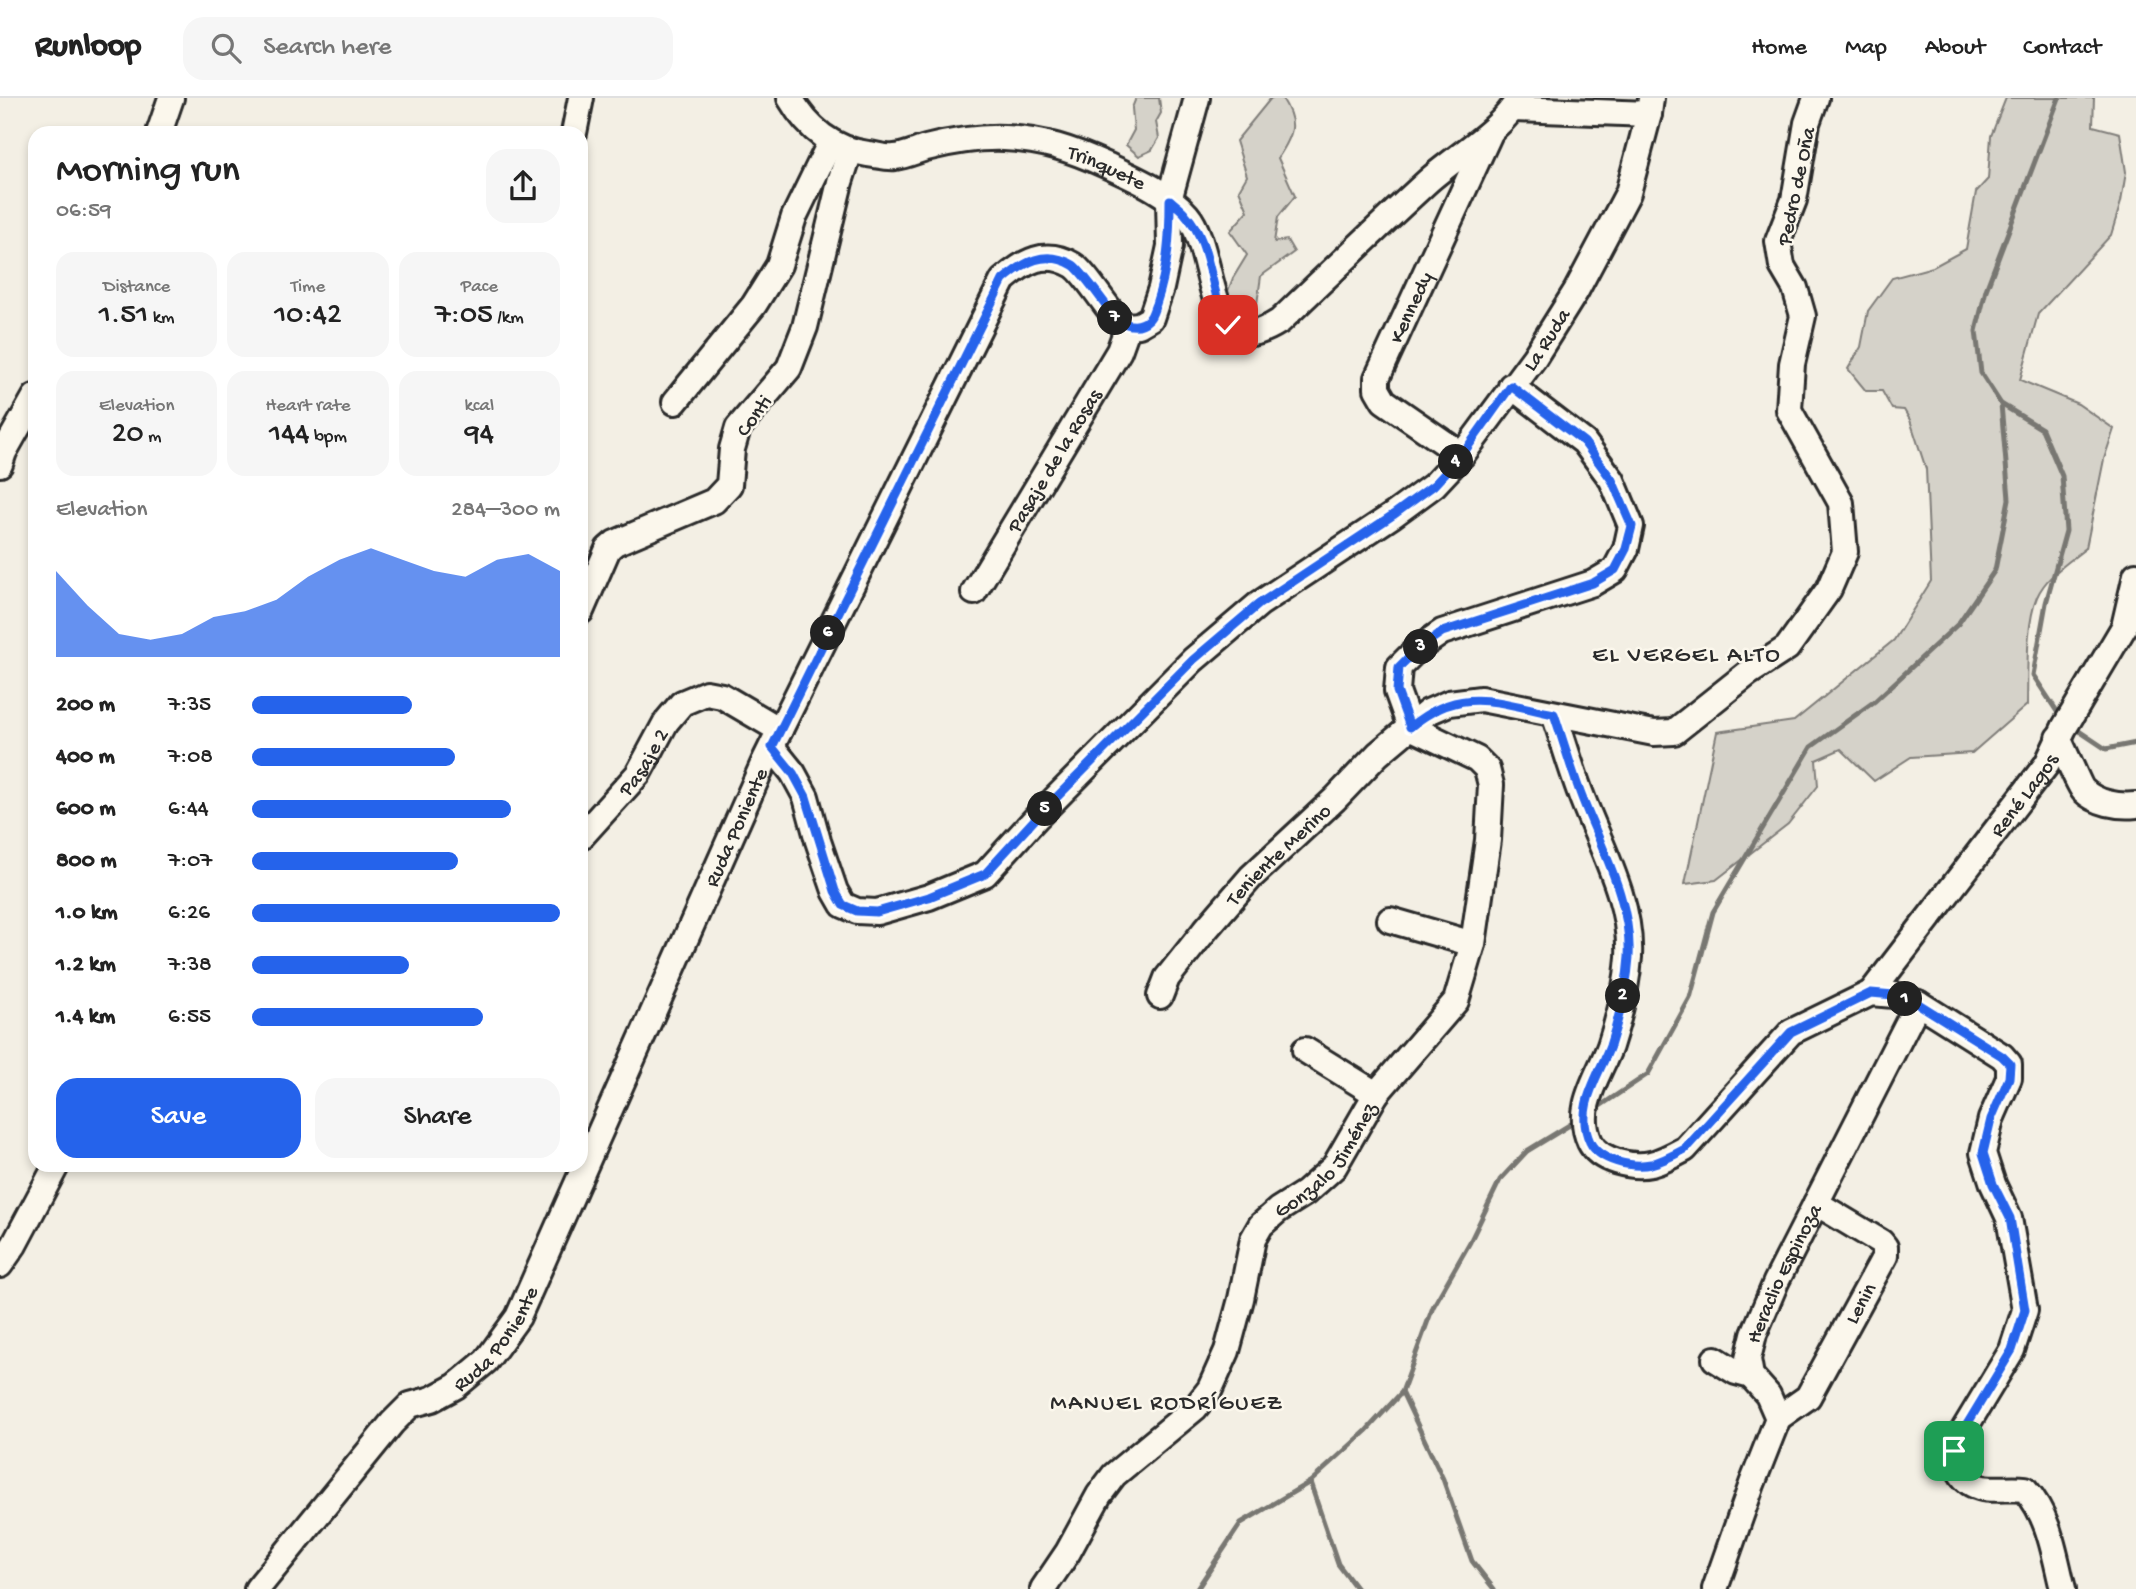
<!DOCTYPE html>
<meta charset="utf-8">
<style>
body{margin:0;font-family:"Gochi Hand",sans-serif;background:#f6f6f6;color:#222;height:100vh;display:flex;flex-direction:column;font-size:26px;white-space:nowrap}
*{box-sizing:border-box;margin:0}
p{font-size:23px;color:#767676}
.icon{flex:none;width:38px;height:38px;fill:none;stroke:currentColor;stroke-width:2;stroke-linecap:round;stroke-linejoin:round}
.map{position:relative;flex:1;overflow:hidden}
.panel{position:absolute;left:28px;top:28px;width:560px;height:1046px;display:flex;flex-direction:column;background:#fff;border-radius:21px;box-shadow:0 4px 10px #0003}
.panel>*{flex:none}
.pin{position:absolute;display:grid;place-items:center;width:60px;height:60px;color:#fff;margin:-30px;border-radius:14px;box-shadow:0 4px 10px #0006}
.km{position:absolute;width:35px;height:35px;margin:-18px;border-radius:50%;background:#222;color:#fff;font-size:19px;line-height:35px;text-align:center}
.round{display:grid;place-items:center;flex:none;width:74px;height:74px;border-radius:21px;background:#f6f6f6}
.headline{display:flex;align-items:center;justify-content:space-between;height:119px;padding:0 28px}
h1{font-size:38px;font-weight:600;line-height:52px}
.figures{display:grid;grid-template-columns:repeat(3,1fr);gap:10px;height:119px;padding:7px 28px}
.figures div{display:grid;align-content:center;border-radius:18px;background:#f6f6f6;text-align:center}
.figures b{font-size:30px;font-weight:600}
.figures small{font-size:19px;font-weight:400}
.figures p{font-size:19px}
.chart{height:196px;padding:14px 28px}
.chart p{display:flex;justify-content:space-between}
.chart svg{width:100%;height:126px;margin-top:7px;fill:#2563eb;opacity:.7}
.button{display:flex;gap:14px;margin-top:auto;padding:14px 28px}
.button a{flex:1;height:80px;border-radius:21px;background:#2563eb;color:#fff;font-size:28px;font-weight:600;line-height:80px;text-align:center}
.button a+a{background:#f6f6f6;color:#222}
ul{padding:0 28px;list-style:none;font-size:23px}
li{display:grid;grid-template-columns:112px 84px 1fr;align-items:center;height:52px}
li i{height:18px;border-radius:9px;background:#2563eb}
header{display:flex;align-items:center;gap:42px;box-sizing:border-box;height:98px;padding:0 35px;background:#fff;border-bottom:2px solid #e0e0e0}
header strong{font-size:33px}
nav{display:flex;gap:38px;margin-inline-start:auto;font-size:24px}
.search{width:490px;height:63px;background:#f6f6f6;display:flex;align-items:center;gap:18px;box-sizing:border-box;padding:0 24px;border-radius:21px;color:#767676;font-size:26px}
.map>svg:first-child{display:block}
.green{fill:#d5d2c9;stroke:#807e7a;stroke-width:2}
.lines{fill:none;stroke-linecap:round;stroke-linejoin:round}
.stream{stroke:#787772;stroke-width:5}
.minor-casing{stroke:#2b2b2b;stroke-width:30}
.minor{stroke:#fbf7ec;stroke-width:24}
.route-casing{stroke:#fff;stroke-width:14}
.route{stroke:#2563eb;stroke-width:9}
.labels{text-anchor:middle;stroke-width:5;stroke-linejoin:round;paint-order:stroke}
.street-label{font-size:21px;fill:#2b2b2b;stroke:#fbf7ec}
.neighbourhood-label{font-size:23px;letter-spacing:2px;fill:#2b2b2b;stroke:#fbf7ec}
.quarter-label{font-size:24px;letter-spacing:2px;fill:#2b2b2b;stroke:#fbf7ec}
</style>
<header>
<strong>Runloop</strong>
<div class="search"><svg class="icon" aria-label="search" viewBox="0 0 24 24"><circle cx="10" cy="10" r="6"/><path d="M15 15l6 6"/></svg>Search here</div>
<nav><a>Home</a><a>Map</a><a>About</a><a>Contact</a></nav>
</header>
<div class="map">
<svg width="2136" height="1491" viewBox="0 0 2136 1491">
<rect width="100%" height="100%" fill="#f3efe4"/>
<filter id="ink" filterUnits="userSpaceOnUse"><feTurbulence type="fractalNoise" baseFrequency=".0143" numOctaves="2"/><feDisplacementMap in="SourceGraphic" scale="14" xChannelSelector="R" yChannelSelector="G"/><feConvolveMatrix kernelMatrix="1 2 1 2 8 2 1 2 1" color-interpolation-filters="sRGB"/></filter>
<g filter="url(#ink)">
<g class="green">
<polygon points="1136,0 1159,0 1161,15 1156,24 1159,40 1152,52 1139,58 1126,47 1134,32 1132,10"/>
<path d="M1271,0H1282C1298,25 1294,36 1278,60L1295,98L1278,119L1274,144L1287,142L1294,154L1261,178L1257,206L1236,208L1223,206L1233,180L1247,157L1230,133L1248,113L1239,92L1247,78L1236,43Z"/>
<path d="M2006,0H2094L2093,28L2120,35L2126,74L2121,104L2111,137L2038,216L2020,282L2078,306L2114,331L2104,361L2086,450C2069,464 2046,478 2037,499C2025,528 2028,576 2027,607L1972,655L1911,659L1874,683L1841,651L1816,662L1818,688L1788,726L1716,782L1685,786L1717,634L1794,623L1894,542L1931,483L1926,371L1910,322L1904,312L1892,311L1882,293H1866L1848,271L1861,249L1868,213L1892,180L1933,169L1966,151L1976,94L1988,81L1991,38Z"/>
</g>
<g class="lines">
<g class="stream">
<polyline points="2059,0 1986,192 1976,233 1981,275 2001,306 2042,331 2062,378 2066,433 2046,505 2033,577 2062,621"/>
<polyline points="2073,629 2106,651 2136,645"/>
<polyline points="1594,1012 1648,976 1690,900 1713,814 1811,649 1875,603 1958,526 1995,472 2009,401 2001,306"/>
<polyline points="1402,1294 1443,1381 1472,1463 1494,1491"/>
<polyline points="1310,1384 1338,1466 1357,1491"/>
<polyline points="1197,1491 1241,1425 1310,1384 1366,1333 1402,1294 1433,1209 1470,1144 1500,1082 1527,1053 1576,1023"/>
</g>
<g class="minor-casing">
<g id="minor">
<path id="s1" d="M790,0C808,31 832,51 868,56C877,57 887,60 895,59C905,58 916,53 926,50C950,44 979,39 1004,40C1041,41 1073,52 1106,67C1134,80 1167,94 1187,117C1218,153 1203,273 1280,223C1329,176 1378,129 1428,83C1456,58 1502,32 1519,0"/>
<polyline points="1513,11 1649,16"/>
<polyline points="159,35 171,0"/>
<polyline points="574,35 581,0"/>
<polyline points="675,304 754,207 779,167 794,119 830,45"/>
<path id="s2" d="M1462,357L1384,303L1377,291V280L1490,35"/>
<polyline points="0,366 4,354 35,299"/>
<path id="s3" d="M974,494L1119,253L1128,228"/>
<polyline points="581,513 608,451 615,445 714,403 729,387 732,351 738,330 789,270 805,229 840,84 850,53"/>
<path d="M1554,616C1564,645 1572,674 1583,702C1602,751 1632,805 1629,859C1627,889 1619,920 1610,948C1599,978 1574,1010 1590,1044C1599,1063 1632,1070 1651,1066C1663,1063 1674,1057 1685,1051L1791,934L1871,895L1894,897L1918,905L2002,958L2009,966V980L1991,1021L1983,1055L1993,1086L2009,1120L2025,1212L2012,1252L1957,1343C1951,1361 1959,1383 1979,1389C1989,1393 2012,1389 2025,1391C2050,1419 2054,1456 2063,1491"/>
<polyline points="1410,629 1397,593 1399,569 1416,552 1442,534 1593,485 1615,472 1626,451 1631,428 1612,382 1584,344 1511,288"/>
<path d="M2058,640C2063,649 2079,688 2083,692C2096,705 2118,709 2136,707"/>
<path id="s4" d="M772,649L793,675L806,699L818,743L835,793L843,807L857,813L877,814L929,799L985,776L1037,719L1193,562L1259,506L1393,417L1434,387L1462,357L1534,260L1576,193L1628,95L1649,16L1651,0"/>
<path id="s5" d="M581,739L638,676L666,624L682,605L706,595L722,598L780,632"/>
<polyline points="1390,822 1473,846"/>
<path id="s6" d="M1871,895L2047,666L2064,630L2124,529L2136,477"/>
<path id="s7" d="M1160,898L1167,880L1206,831L1251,779L1335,701L1378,656L1428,614L1449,605L1481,601L1654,635L1674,634L1747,576L1787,550L1829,491L1845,454L1841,405L1789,312L1792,266L1803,218L1795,190L1782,168L1778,143L1794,102L1807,25L1816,0"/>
<polyline points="1305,952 1376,996"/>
<polyline points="0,1167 14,1147 56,1068"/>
<polyline points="1715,1261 1736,1274 1751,1278"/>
<path id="s8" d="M1778,1320L1808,1299L1885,1158V1149L1881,1144L1816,1105"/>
<path id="s9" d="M257,1491L392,1325L410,1307L432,1301L456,1288L486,1263L518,1219L764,664L1003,182C1025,163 1045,151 1073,167C1084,173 1108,212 1119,223L1128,228L1139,227L1151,220L1161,190L1170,148L1169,102L1197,0"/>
<path id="s10" d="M1043,1491L1068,1454L1099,1397L1114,1377L1195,1310L1210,1291L1227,1253L1241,1201L1253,1141L1261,1127L1278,1112L1305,1095L1334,1069L1376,996L1456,903L1473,846L1488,742L1491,687L1487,671L1477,661L1410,629"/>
<path id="s11" d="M1715,1491L1752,1386L1778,1320L1768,1297L1751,1278L1748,1261L1754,1236L1776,1184L1918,905"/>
</g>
</g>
<use href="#minor" class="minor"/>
</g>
</g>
<g class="lines" filter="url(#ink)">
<g class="route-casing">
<path id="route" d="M1228,227C1209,194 1212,145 1186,117C1182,111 1175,107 1170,102C1170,139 1168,170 1156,206C1154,210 1153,217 1149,221C1140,230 1129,228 1119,223C1109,213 1082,172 1073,167C1045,151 1024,164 1003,182L772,649L793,675L806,699L835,793L843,807L857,813L877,814L929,799L985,776L1037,719L1193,562L1259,506L1393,417L1434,387L1462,357L1511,288L1584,344L1612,382L1632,428L1626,451L1615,472L1593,485L1442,534L1416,552L1399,569L1397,593L1410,629C1461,587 1495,604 1554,616C1564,645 1572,674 1583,702C1602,751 1632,805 1629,859C1627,889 1619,920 1610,948C1599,978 1574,1010 1590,1044C1599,1063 1632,1070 1651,1066C1663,1063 1674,1057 1685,1051L1791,934L1871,895L1894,897L1917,905L2002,958L2010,966L2009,980L1991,1021L1983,1055L1993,1086L2010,1120L2025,1212L2012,1252L1957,1343L1954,1353"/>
</g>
<use href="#route" class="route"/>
</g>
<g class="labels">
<g class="street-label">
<text dy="7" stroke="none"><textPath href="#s1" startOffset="346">Trinquete</textPath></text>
<text transform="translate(1795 88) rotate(-78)" y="7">Pedro de Oña</text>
<text dy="7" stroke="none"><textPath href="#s2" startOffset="198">Kennedy</textPath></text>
<text dy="7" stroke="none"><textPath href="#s4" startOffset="1106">La Ruda</textPath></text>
<text transform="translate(753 317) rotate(-54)" y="7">Conti</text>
<text dy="7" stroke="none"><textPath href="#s3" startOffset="154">Pasaje de la Rosas</textPath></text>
<text dy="7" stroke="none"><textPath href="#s5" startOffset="98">Pasaje 2</textPath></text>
<text dy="7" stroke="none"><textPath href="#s6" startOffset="250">René Lagos</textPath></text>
<text dy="7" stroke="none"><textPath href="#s9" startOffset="919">Ruda Poniente</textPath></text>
<text dy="7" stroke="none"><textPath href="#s7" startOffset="186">Teniente Merino</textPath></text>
<text dy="7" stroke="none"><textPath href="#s10" startOffset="530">Gonzalo Jiménez</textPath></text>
<text dy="7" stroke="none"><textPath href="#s11" startOffset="343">Heraclio Espinoza</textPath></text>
<text dy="7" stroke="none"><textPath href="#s8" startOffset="144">Lenin</textPath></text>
<text dy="7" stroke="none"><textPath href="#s9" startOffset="352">Ruda Poniente</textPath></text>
</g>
<g class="neighbourhood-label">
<text x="1167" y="1311">MANUEL RODRÍGUEZ</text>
</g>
<g class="quarter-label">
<text x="1687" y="563">EL VERGEL ALTO</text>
</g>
</g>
</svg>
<div class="pin" style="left:1954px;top:1353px;background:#1e9e55"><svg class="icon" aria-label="arrive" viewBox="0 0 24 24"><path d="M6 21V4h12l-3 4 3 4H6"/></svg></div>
<div class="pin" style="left:1228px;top:227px;background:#d93025"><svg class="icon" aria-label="check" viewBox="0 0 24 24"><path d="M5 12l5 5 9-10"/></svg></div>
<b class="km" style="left:1905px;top:901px">1</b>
<b class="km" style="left:1623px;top:898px">2</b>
<b class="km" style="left:1421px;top:549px">3</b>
<b class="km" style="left:1456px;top:364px">4</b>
<b class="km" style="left:1045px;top:711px">5</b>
<b class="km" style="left:828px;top:535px">6</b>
<b class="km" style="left:1115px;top:220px">7</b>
<section class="panel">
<div class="headline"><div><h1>Morning run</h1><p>06:59</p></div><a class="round"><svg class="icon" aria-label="share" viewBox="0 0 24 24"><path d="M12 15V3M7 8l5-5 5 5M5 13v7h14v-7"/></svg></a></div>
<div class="figures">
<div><p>Distance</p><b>1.51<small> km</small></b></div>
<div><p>Time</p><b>10:42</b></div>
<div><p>Pace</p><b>7:05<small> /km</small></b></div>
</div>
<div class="figures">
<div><p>Elevation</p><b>20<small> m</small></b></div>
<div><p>Heart rate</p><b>144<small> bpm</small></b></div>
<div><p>kcal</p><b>94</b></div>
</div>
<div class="chart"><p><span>Elevation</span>284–300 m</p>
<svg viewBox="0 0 160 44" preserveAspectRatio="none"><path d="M0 44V14L10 26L20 36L30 38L40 36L50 30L60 28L70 24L80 16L90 10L100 6L110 10L120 14L130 16L140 10L150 8L160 14V44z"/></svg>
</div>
<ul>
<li><b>200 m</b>7:35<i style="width:52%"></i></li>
<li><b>400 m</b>7:08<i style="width:66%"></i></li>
<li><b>600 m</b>6:44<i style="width:84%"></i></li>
<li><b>800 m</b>7:07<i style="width:67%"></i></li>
<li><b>1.0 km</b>6:26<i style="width:100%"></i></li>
<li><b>1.2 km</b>7:38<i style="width:51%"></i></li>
<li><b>1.4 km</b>6:55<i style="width:75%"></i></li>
</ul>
<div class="button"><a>Save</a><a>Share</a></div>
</section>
</div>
